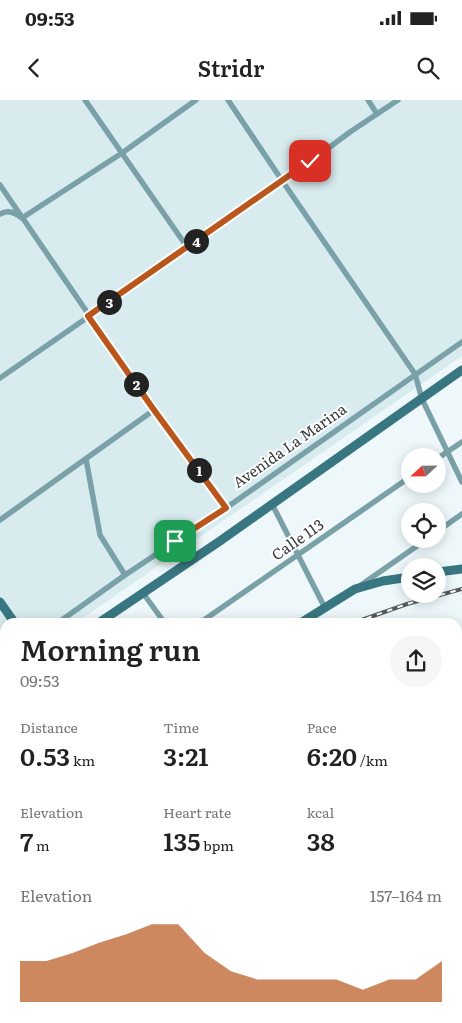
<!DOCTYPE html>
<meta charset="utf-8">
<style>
body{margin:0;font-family:Literata,serif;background:#f6f6f6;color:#222;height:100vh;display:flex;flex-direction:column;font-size:19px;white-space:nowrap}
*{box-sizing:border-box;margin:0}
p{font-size:16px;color:#767676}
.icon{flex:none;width:28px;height:28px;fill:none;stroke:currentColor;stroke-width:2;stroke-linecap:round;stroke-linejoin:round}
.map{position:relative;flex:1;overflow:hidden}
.panel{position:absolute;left:0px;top:518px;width:462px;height:406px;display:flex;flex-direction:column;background:#fff;border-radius:15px 15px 0 0;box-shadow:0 2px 12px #0003}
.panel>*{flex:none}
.needle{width:32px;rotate:248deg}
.fabs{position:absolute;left:401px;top:348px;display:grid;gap:10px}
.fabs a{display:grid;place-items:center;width:45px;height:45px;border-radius:50%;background:#fff;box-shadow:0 2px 12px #0003;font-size:25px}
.pin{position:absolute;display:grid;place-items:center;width:42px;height:42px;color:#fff;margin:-21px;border-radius:10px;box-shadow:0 2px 8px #0006}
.km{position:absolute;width:25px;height:25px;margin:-12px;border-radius:50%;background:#222;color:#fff;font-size:14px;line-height:25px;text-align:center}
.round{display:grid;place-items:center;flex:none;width:52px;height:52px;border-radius:26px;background:#f6f6f6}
.summary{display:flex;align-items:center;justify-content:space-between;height:85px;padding:0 20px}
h1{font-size:28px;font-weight:600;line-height:38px}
.figures{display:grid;grid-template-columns:repeat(3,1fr);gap:8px;height:85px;padding:5px 20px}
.figures div{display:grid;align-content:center}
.figures b{font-size:25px;font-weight:600}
.figures small{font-size:14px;font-weight:400}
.figures p{font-size:14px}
.chart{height:140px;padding:10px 20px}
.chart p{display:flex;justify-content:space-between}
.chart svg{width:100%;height:90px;margin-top:5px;fill:#b9561c;opacity:.7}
.status{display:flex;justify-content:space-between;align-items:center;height:35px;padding:0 25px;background:#fff;direction:ltr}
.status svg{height:14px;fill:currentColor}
header{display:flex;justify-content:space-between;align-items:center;height:65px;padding:0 20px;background:#fff;font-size:22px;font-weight:600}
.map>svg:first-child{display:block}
.built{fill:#d8ecef}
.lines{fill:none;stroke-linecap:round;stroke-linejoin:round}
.street{stroke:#7aa1a8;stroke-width:5.5}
.secondary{stroke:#387781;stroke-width:9}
.rail-casing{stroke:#565b5b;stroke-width:4}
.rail{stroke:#fff;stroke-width:2;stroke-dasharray:5.5;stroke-linecap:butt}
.route-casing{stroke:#fff;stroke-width:10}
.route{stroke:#b9561c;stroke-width:6}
.labels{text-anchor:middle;stroke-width:4;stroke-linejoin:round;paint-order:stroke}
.street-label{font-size:15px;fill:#373b3b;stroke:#fff}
</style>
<div class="status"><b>09:53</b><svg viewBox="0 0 49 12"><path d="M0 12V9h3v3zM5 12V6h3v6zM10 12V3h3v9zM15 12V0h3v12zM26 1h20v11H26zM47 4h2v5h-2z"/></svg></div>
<header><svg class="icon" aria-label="back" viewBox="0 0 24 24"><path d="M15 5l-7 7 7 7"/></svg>Stridr<svg class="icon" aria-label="search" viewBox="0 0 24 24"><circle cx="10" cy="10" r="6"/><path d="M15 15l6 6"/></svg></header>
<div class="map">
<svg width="462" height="923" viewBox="0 0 462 923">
<rect width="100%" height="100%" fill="#eef8fa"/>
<polygon class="built" points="0,0 462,0 462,256 77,522 5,522 5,572 0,576"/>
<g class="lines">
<g class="street">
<polyline points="85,0 187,147"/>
<polyline points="228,0 283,82 415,274 422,299 462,382"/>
<polyline points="368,0 377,14"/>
<polyline points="0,85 154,310 226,408"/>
<path d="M0,114C9,109 15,113 22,118L122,53L196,0"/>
<polyline points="0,278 283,82 350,32 398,0"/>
<polyline points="438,358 462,342"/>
<polyline points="86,359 100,435 125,475"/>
<polyline points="272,404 325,508"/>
<polyline points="0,420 154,310"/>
<polyline points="438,431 462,414"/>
<polyline points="361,485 427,439"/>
<polyline points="143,493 164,522"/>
<polyline points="59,522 125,475 226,408 462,242"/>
<polyline points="201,522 410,377"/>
<polyline points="0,564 5,561"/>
<polyline points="0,593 5,599"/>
<polyline points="458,650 462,658"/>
<polyline points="0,664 5,661"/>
<polyline points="0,686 5,681"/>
<polyline points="458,761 462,759"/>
<polyline points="458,806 462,815"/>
<polyline points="32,919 34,923"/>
<polyline points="98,919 100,923"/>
<polyline points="247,919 250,923"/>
<polyline points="453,919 455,923"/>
<polyline points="264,923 272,919"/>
<polyline points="383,923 388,920"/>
</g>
<g class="secondary">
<polyline points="438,472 462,469"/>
<polyline points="0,502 14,522"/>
<polyline points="100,522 220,441 462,270"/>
<polyline points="302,522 355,489 383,481 410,477"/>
<polyline points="458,549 462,547"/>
<polyline points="0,763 5,758"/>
<polyline points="0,857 5,853"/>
<polyline points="168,919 170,923"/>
<polyline points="185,919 187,923"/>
</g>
<g class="rail-casing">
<g id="rail">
<polyline points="356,522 407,504 462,489"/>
<polyline points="0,778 5,773"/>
</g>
</g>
<use href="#rail" class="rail"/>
</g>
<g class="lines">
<g class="route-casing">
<polyline id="route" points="175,441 226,408 154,310 88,216 310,61"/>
</g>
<use href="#route" class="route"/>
</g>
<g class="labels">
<g class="street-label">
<text transform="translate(290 346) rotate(-35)" y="5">Avenida La Marina</text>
<text transform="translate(298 440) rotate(-35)" y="5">Calle 113</text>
</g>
</g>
</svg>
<div class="fabs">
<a><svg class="needle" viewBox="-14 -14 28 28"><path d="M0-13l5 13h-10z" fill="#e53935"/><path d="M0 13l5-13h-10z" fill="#767676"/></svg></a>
<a><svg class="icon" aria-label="locate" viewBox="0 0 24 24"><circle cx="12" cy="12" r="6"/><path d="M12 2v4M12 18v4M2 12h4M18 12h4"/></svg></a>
<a><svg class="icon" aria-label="layers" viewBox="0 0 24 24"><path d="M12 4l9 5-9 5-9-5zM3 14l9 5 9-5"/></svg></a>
</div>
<div class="pin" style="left:175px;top:441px;background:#1e9e55"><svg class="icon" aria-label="arrive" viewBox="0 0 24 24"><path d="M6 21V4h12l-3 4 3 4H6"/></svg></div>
<div class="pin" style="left:310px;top:61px;background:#d93025"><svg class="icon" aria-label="check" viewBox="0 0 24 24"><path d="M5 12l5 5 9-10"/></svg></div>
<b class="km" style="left:199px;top:370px">1</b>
<b class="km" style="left:136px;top:284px">2</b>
<b class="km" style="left:109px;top:202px">3</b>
<b class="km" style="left:196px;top:141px">4</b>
<section class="panel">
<div class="summary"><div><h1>Morning run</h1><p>09:53</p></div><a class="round"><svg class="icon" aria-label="share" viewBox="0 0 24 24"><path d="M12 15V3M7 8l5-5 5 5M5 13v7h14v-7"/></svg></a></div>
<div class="figures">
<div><p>Distance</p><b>0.53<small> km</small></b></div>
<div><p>Time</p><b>3:21</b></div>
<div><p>Pace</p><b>6:20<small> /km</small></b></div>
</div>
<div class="figures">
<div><p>Elevation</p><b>7<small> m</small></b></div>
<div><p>Heart rate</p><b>135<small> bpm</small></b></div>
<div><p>kcal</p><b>38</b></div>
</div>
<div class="chart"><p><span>Elevation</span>157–164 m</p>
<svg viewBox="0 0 160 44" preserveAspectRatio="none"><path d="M0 44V24L10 24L20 20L30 15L40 11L50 6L60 6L70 20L80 29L90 33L100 33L110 33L120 33L130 38L140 33L150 33L160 24V44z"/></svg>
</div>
</section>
</div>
